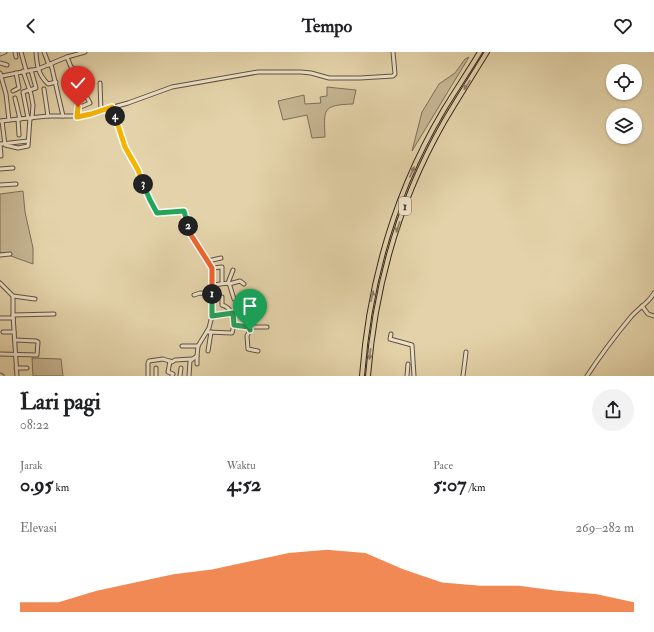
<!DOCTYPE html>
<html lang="id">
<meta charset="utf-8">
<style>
body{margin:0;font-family:"IM FELL Double Pica",serif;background:#f2f2f2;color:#202124;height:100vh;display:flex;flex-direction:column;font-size:15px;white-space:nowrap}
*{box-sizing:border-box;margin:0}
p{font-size:13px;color:#757577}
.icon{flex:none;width:22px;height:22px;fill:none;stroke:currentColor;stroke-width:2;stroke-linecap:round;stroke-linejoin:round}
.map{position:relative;height:324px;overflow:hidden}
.panel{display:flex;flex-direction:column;background:#fff;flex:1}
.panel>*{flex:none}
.tools{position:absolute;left:606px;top:12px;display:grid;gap:8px}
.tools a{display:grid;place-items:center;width:36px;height:36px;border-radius:50%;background:#fff;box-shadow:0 1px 3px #0004;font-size:20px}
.pin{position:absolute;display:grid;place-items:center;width:34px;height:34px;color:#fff;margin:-41px -17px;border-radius:50% 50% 50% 0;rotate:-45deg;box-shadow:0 0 4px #0007}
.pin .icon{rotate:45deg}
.km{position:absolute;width:20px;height:20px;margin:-10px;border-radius:50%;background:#222;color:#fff;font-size:11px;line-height:20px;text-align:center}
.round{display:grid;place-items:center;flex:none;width:42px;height:42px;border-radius:21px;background:#f2f2f2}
.headline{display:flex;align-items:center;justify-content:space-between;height:68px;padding:0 20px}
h1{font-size:22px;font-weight:700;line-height:30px}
.stats{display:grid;grid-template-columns:repeat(3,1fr);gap:6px;height:68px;padding:4px 20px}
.stats div{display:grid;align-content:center}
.stats b{font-size:20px;font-weight:700}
.stats small{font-size:11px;font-weight:400}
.stats p{font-size:11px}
.chart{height:112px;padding:8px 20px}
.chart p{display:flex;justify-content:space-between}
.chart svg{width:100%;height:72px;margin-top:4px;fill:#ea580c;opacity:.7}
header{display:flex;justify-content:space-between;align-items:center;height:52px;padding:0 20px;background:#fff;font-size:18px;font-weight:700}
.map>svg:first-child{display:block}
.green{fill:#c6b693;stroke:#7d6e5a}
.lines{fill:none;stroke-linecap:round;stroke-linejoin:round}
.minor-casing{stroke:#605244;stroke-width:5}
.highway-casing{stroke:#342722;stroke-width:6}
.minor{stroke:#ede2c8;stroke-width:3}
.highway{stroke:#e4d3aa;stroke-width:4}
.oneway{fill:#8c7d66}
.split-1-casing{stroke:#fff;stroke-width:8}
.split-2-casing{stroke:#fff;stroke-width:8}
.split-3-casing{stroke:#fff;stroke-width:8}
.split-4-casing{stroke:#fff;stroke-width:8}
.split-5-casing{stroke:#fff;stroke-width:8}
.split-1{stroke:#22a559;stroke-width:5}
.split-2{stroke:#f0652b;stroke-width:5}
.split-3{stroke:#22a559;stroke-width:5}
.split-4{stroke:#f5b400;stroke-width:5}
.split-5{stroke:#f5b400;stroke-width:5}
.labels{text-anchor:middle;stroke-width:3;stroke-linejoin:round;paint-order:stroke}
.shield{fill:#ede2c8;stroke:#6c5f54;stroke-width:1}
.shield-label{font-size:11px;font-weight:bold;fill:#342722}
</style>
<header><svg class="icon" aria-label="back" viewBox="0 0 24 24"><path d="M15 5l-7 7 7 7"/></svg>Tempo<svg class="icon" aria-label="heart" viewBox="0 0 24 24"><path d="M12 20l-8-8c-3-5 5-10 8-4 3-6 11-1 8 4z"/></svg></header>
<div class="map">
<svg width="654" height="324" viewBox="0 0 654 324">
<rect width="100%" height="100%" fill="#e4d3aa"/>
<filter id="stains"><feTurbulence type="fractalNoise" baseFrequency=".005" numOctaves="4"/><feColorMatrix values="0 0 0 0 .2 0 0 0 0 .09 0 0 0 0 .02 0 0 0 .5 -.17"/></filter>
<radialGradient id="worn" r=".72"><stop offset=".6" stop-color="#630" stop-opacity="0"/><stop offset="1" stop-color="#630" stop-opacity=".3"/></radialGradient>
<g class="green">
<polygon points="469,5 412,99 422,60 439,32 455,21 465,7"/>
<path d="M327,35L356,38L353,52C322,53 324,57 325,85L312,86L307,63L283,68L278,49L304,43L305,52L321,51L320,45L327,44Z"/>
<polygon points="23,139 25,160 33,196 33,212 0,200 0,142"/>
<polygon points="32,306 61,307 63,324 33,324"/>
</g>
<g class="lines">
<g class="minor-casing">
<g id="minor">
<polyline points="15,0 16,5"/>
<polyline points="21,0 26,18"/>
<path d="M36,0C37,14 38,22 48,32L56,30"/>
<polyline points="44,0 49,13"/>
<polyline points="0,2 5,0"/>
<polyline points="67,5 71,15 78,19 85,42 90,51 78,56 77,65"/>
<polyline points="0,11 7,13"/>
<polyline points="51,12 63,64"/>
<polyline points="23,19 31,42 33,53 32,66"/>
<polyline points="0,21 6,42 9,68"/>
<polyline points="2,24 38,17 67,5 85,0"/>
<polyline points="100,31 101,59"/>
<polyline points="44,37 48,64"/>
<polyline points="13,39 19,36 16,21"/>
<polyline points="15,46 20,67"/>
<polyline points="112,55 125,95 138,118 150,148 157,160 159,162 184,159 191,183 212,216 212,264 209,276 198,294 197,304 190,309 189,324"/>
<polyline points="28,66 23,40 36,36 31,18"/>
<polyline points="18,67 19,83"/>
<polyline points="0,69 48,64 81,64 128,51 172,35 258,20 301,20 311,21 329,26 360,26 393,24 395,22 393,0"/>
<polyline points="2,69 5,93 18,96 28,94 30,66"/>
<polyline points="0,92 1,104"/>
<polyline points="1,92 28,89"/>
<polyline points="0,117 13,116"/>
<polyline points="0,133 16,132"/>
<polyline points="0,203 10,202"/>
<polyline points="208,209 221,206"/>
<polyline points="212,216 222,215 222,231"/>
<polyline points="0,231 13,244 13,263 17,324"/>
<polyline points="228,231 233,218"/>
<polyline points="229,232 240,229 244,232"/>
<polyline points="212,233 229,231 234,247"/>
<polyline points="194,243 200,241 212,242"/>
<polyline points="13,244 35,247"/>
<path d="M222,245V253C232,256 233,264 234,273"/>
<polyline points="642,254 648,262 654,264"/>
<polyline points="13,263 54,262"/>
<polyline points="212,264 226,263 247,257"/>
<polyline points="0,266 13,266"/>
<polyline points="250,275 267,275"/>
<polyline points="3,280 14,280"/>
<polyline points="207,280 232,281 234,273 249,275 250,278 247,284 248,297 258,299"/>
<polyline points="391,282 390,287 412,293 414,324"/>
<polyline points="182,294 198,294"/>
<polyline points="208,299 211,280"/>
<polyline points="0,302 37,303 38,290 36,289 15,288"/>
<polyline points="197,304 197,312"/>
<polyline points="170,309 168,320 173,322 172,324"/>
<polyline points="16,316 27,316"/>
<polyline points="156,316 156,324"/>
<polyline points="0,323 2,324"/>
<polyline points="148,324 148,311 149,309 163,307 172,310 175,308 192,307"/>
<polyline points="180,324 181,316"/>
<polyline points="407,324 408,312"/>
<polyline points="463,324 466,300"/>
<path d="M587,324C600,304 615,284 630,266C637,257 649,251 654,241"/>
</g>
</g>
<g class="highway-casing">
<g id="highway">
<path d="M362,324C369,231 395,140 443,59C455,39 468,20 480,0"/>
<path d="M368,324C375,235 400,147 444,70C458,46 473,23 487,0"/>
</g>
</g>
<use href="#minor" class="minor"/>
<use href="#highway" class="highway"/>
</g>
<defs><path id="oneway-solid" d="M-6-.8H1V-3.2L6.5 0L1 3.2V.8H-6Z"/></defs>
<g class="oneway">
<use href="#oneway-solid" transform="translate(467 33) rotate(122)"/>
<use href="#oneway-solid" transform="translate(412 120) rotate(-66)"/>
<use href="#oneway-solid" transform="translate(398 175) rotate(109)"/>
<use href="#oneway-solid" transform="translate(372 244) rotate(-78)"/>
<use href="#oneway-solid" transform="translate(370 302) rotate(97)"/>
</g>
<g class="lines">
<g class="split-1-casing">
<polyline id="split-1" points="212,242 212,264 233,261 234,273 249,275 250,278"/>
</g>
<g class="split-2-casing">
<polyline id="split-2" points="188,174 191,183 212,216 212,242"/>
</g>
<g class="split-3-casing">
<polyline id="split-3" points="143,132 150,148 157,161 184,159 188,174"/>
</g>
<g class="split-4-casing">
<polyline id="split-4" points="115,64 125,95 138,118 143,132"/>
</g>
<g class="split-5-casing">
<polyline id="split-5" points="78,55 77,65 91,62 112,55 115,64"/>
</g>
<use href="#split-1" class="split-1"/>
<use href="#split-2" class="split-2"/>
<use href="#split-3" class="split-3"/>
<use href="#split-4" class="split-4"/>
<use href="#split-5" class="split-5"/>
</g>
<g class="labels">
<rect class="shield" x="399" y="145" width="12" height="18" rx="3"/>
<g class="shield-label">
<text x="405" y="158">1</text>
</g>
</g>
<rect width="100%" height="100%" filter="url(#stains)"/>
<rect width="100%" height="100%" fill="url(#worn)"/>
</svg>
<div class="tools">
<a><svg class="icon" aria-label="locate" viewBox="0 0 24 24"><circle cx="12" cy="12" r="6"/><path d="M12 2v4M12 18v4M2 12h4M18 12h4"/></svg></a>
<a><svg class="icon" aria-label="layers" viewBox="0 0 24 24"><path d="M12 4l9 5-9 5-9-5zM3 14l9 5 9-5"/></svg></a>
</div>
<div class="pin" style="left:250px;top:278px;background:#1e9e55"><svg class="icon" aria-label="arrive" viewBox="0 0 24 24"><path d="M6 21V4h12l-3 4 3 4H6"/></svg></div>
<div class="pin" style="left:78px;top:55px;background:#d93025"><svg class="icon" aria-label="check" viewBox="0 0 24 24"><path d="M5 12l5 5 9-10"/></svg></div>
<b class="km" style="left:212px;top:242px">1</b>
<b class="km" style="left:188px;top:174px">2</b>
<b class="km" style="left:143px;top:132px">3</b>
<b class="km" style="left:115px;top:64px">4</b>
</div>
<section class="panel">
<div class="headline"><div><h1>Lari pagi</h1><p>08:22</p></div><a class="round"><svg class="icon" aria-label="share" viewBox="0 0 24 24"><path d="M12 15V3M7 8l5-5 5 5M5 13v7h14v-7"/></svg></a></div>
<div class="stats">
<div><p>Jarak</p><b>0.95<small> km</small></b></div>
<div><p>Waktu</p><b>4:52</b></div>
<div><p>Pace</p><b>5:07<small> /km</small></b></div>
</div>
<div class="chart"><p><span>Elevasi</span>269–282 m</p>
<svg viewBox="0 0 160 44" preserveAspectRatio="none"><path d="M0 44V38L10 38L20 31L30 26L40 21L50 18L60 13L70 8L80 6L90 8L100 18L110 26L120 28L130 28L140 31L150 33L160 38V44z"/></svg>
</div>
</section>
